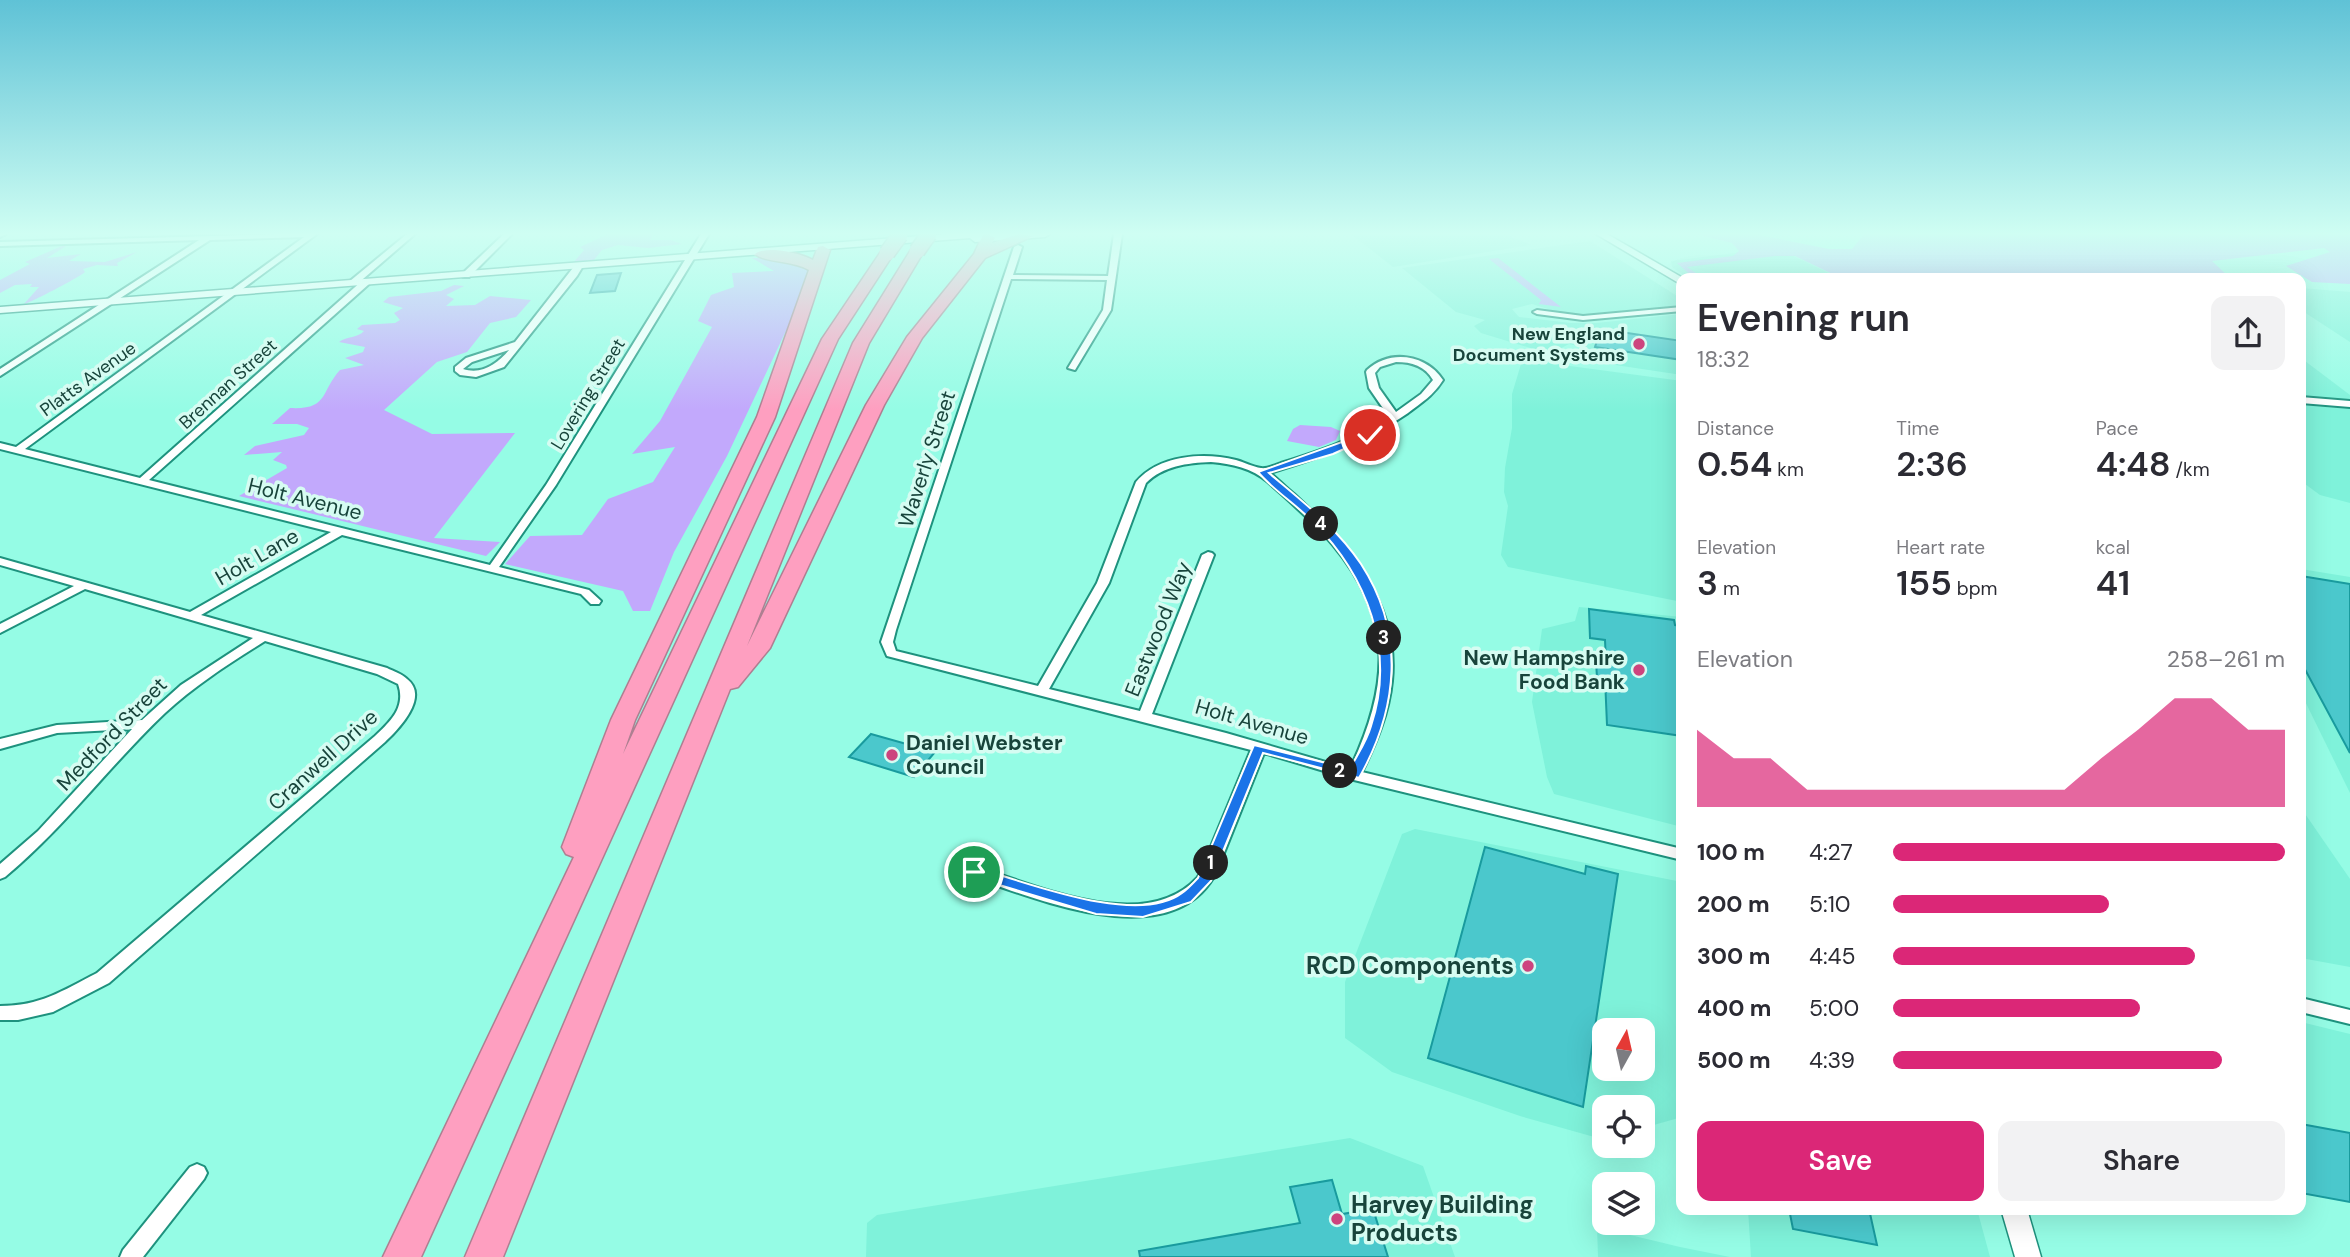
<!DOCTYPE html>
<meta charset="utf-8">
<style>
body{margin:0;font-family:"DM Sans",sans-serif;background:#f2f2f3;color:#2b2b33;height:100vh;display:flex;flex-direction:column;font-size:26px;white-space:nowrap}
*{box-sizing:border-box;margin:0}
p{font-size:23px;color:#7c7c81}
.icon{flex:none;width:38px;height:38px;fill:none;stroke:currentColor;stroke-width:2;stroke-linecap:round;stroke-linejoin:round}
.map{position:relative;flex:1;overflow:hidden}
.drawer{position:absolute;left:1676px;top:273px;width:630px;height:942px;display:flex;flex-direction:column;background:#fff;border-radius:14px;box-shadow:0 7px 28px #0002}
.drawer>*{flex:none}
.needle{width:46px;rotate:8deg}
.buttons{position:absolute;left:1592px;top:1018px;display:grid;gap:14px}
.buttons a{display:grid;place-items:center;width:63px;height:63px;border-radius:14px;background:#fff;box-shadow:0 7px 28px #0002;font-size:35px}
.pin{position:absolute;display:grid;place-items:center;width:60px;height:60px;color:#fff;margin:-30px;border:4px solid #fff;border-radius:50%;box-shadow:0 2px 7px #0007}
.km{position:absolute;width:35px;height:35px;margin:-18px;border-radius:50%;background:#222;color:#fff;font-size:19px;line-height:35px;text-align:center}
.round{display:grid;place-items:center;flex:none;width:74px;height:74px;border-radius:14px;background:#f2f2f3}
.summary{display:flex;align-items:center;justify-content:space-between;height:119px;padding:0 21px}
h1{font-size:38px;font-weight:600;line-height:52px}
.figures{display:grid;grid-template-columns:repeat(3,1fr);gap:10px;height:119px;padding:7px 21px}
.figures div{display:grid;align-content:center}
.figures b{font-size:35px;font-weight:600}
.figures small{font-size:19px;font-weight:400}
.figures p{font-size:19px}
.chart{height:196px;padding:14px 21px}
.chart p{display:flex;justify-content:space-between}
.chart svg{width:100%;height:126px;margin-top:7px;fill:#db2777;opacity:.7}
.cta{display:flex;gap:14px;margin-top:auto;padding:14px 21px}
.cta a{flex:1;height:80px;border-radius:14px;background:#db2777;color:#fff;font-size:28px;font-weight:600;line-height:80px;text-align:center}
.cta a+a{background:#f2f2f3;color:#2b2b33}
ul{padding:0 21px;list-style:none;font-size:23px}
li{display:grid;grid-template-columns:112px 84px 1fr;align-items:center;height:52px}
li i{height:18px;border-radius:9px;background:#db2777}
.map>svg:first-child{display:block}
.built{fill:#7ff2da;fill-rule:evenodd}
.green{fill:#c2a9fc}
.building{fill:#4bc8cc;stroke:#199b9e;stroke-width:2}
.lines{fill:none;stroke-linecap:round;stroke-linejoin:round}
.minor-casing{stroke:#1e927e;stroke-width:4}
.tertiary-casing{stroke:#1e927e;stroke-width:3}
.secondary-casing{stroke:#1e927e;stroke-width:3}
.motorway-casing{stroke:#ae7f91;stroke-width:3}
.minor{fill:#fff;fill-rule:evenodd}
.tertiary{fill:#fff;fill-rule:evenodd}
.secondary{fill:#fff;fill-rule:evenodd}
.motorway{fill:#fe9fc0;fill-rule:evenodd}
.motorway-bridge-casing{stroke:#ae7f91;stroke-width:18;stroke-linecap:butt}
.motorway-bridge{stroke:#fe9fc0;stroke-width:15}
.route{fill:#1a73e8;stroke:#fff;stroke-width:2}
.poi-dot{fill:#cd447e;stroke:#d6fcf2;stroke-width:2.5}
.labels{text-anchor:middle;stroke-width:7;stroke-linejoin:round;paint-order:stroke}
.far-poi-label{font-size:18px;font-weight:bold;fill:#18443b;stroke:#d6fcf2;text-anchor:end}
.far-street-label{font-size:18px;fill:#18443b;stroke:#d6fcf2}
.street-label{font-size:21px;fill:#18443b;stroke:#d6fcf2}
.poi-label{font-size:21px;font-weight:bold;fill:#18443b;stroke:#d6fcf2;text-anchor:end}
.near-poi-label{font-size:24px;font-weight:bold;fill:#18443b;stroke:#d6fcf2;text-anchor:end}
</style>
<div class="map">
<svg width="2350" height="1257" viewBox="0 0 2350 1257">
<rect width="100%" height="100%" fill="#95fce5"/>
<g class="built">
<polygon points="1351,234 1505,234 1531,245 1393,267"/>
<polygon points="1590,241 1682,299 1682,305 1595,315 1567,315 1532,304 1512,309 1519,317 1571,323 1596,323 1682,314 1682,375 1582,360 1583,347 1569,344 1550,354 1481,333 1474,326 1485,320 1456,312 1402,268"/>
<polygon points="1783,251 1839,278 1688,278 1672,267 1671,261 1742,252"/>
<polygon points="2301,288 2350,292 2350,342 2301,310"/>
<polygon points="2301,358 2350,395 2350,401 2301,396"/>
<polygon points="1525,360 1682,381 1682,602 1508,567 1501,555 1508,506 1504,492 1505,468 1512,428 1512,394 1521,364"/>
<polygon points="2301,405 2350,409 2350,503 2320,495 2301,481"/>
<polygon points="2301,569 2350,577 2350,793 2301,693"/>
<polygon points="1579,607 1682,617 1682,827 1554,794 1547,777 1532,702 1542,629 1575,621"/>
<polygon points="2301,808 2350,879 2350,967 2301,958"/>
<path d="M1415,829L1682,882V1117L1643,1128V1108H1605V1140L1520,1116L1392,1072L1345,1038V982L1402,834ZM1605,1031H1643V1069H1605Z"/>
<polygon points="2301,1022 2350,1034 2350,1133 2301,1124"/>
<polygon points="1350,1138 1423,1166 1455,1257 866,1257 867,1223 877,1215"/>
<polygon points="1748,1209 1977,1209 1990,1257 1751,1257"/>
<polygon points="1597,1227 1680,1247 1730,1257 1598,1257"/>
</g>
<g class="green">
<polygon points="608,234 653,234 650,240 671,240 682,244 648,248 618,245 602,250 593,261 573,263 584,250 580,247"/>
<polygon points="1696,234 1755,234 1829,249 1852,249 1864,234 2350,234 2350,284 2312,282 2286,266 2330,252 2324,248 2212,261 2230,278 1841,278 1795,256 1775,256 1687,267 1703,278 1694,278 1677,263 1733,256 1739,251 1732,243"/>
<path d="M64,245H68L47,258L81,254L69,261L105,262L137,252L117,263L118,266L97,265L83,269L85,272C80,277 28,304 24,304L39,287H30L32,284L15,285L0,293V280L30,264L25,262Z"/>
<polygon points="752,258 775,258 806,266 808,270 792,318 727,456 674,552 650,611 633,611 623,591 505,564 530,536 582,535 608,499 653,482 675,447 632,454 660,421 712,327 698,321 711,295 734,287 732,273 774,271"/>
<polygon points="1498,258 1561,307 1539,304 1541,300 1489,259"/>
<path d="M454,285L464,286L446,295L454,299L446,306L475,305L490,296L531,300L516,317L490,323L467,352L437,362L384,410L432,434L515,433L434,538L500,542L486,556L239,496L287,468L286,465L273,460L282,452L244,455L255,446L304,435L309,428L297,424H272L290,408C329,410 320,392 340,370L364,365L345,358L363,352L365,347L339,342C347,336 358,338 364,331L357,329L362,325L395,323L400,320L394,313L403,308L383,302L389,297L441,291Z"/>
<polygon points="1300,425 1331,427 1340,431 1336,440 1319,447 1287,441 1293,429"/>
</g>
<g class="building">
<polygon points="621,273 615,291 590,293 597,275"/>
<polygon points="1607,330 1682,341 1682,360 1595,347 1600,332"/>
<polygon points="2301,576 2350,584 2350,753 2301,662"/>
<polygon points="1589,609 1674,620 1675,625 1682,626 1682,736 1607,725 1605,678 1597,677 1596,662 1606,663 1605,640 1590,638"/>
<polygon points="871,734 935,752 914,777 849,757"/>
<polygon points="1485,847 1585,874 1586,866 1618,874 1583,1107 1428,1058"/>
<polygon points="2301,1124 2350,1133 2350,1202 2301,1193"/>
<polygon points="1332,1180 1342,1214 1373,1209 1388,1257 1140,1257 1139,1251 1300,1223 1290,1187"/>
<polygon points="1789,1209 1869,1209 1877,1245 1793,1229"/>
</g>
<g class="lines">
<g class="minor-casing">
<g id="minor">
<polygon points="0,234 6,234 0,237"/>
<path d="M278,234H317L25,449L140,478L363,280H369V284L149,480L490,565L546,485L701,234H709L556,485L499,567L589,590L601,601L599,604H591L581,594L342,535L201,615L387,668C393,671 402,674 407,679C430,697 398,730 385,742L109,983L53,1012L18,1020H0V1006C40,1006 62,991 97,973L375,736C391,721 406,707 398,684L377,674L265,641C230,663 195,685 165,713C110,765 64,828 5,877L0,879V864L38,831L132,729L57,733L0,749V739L57,725L142,720L181,685L253,638L85,589L0,633V624L74,586L0,565V558L190,612L331,532L0,449V443L16,447L304,237L210,240L0,376V369L199,240L0,246V242Z"/>
<polygon points="407,234 415,234 356,285 350,285 350,281"/>
<polygon points="504,234 512,234 469,277 463,277 463,273"/>
<path d="M1114,234H1122L1111,310L1075,370L1068,368L1103,310L1107,280L1011,279L896,630L893,642L896,651L1038,686L1097,583L1136,482C1159,455 1203,452 1236,460C1244,462 1253,467 1261,468C1267,469 1276,465 1281,463C1319,451 1356,439 1389,417L1369,388L1366,372L1367,370C1390,349 1426,354 1443,380C1434,395 1421,403 1408,413C1366,442 1319,458 1270,473C1278,479 1285,487 1294,494C1347,543 1400,603 1392,681C1389,713 1376,743 1362,772L1682,849V860L1354,780L1264,753L1216,873C1171,957 1035,898 969,876L966,872L969,868L974,866C1036,885 1144,935 1197,878C1205,869 1208,855 1212,844C1225,812 1238,781 1251,750L887,656L881,642L1014,247L1018,245L1022,247L1013,275L1108,276ZM1396,362C1412,362 1425,366 1433,380L1421,394L1396,412L1379,388L1375,373L1380,367ZM1211,462C1232,464 1252,468 1268,482C1290,502 1314,522 1333,545C1395,619 1389,687 1350,769L1226,733L1152,714L1214,555L1212,553L1208,552L1202,555L1140,711L1049,689L1109,583L1146,483C1163,466 1187,463 1211,462Z"/>
<path d="M576,264L583,266L577,276L504,367L476,377L460,375L455,371V367L466,358L515,342ZM509,350C497,364 482,375 463,369L472,362Z"/>
<polygon points="1682,307 1682,311 1583,320 1537,314 1533,312 1537,310 1583,316"/>
<polygon points="2301,397 2350,401 2350,407 2301,403"/>
<polygon points="2301,998 2350,1010 2350,1024 2301,1012"/>
<polygon points="197,1164 204,1167 207,1173 204,1179 143,1257 120,1257 123,1250 190,1167"/>
</g>
</g>
<g class="tertiary-casing">
<g id="tertiary">
<polygon points="1596,234 1607,234 1683,278 1682,285"/>
<polygon points="2001,1209 2027,1209 2041,1257 2015,1257"/>
</g>
</g>
<g class="secondary-casing">
<polygon id="secondary" points="947,234 1050,234 1045,237 975,242 970,238 0,313 0,307"/>
</g>
<g class="motorway-casing">
<g id="motorway">
<polygon points="988,234 995,238 992,243 1019,234 1033,236 985,258 922,338 884,405 770,648 738,687 730,689 503,1257 465,1257 853,343 912,248 922,248 924,251 869,343 747,646 866,405 907,337 974,254 983,235"/>
<path d="M823,246L830,250L775,417L635,720L623,754L822,339L882,250L894,253L838,339L421,1257H383L574,857L566,854L562,847L611,720L757,417L809,270C792,260 766,263 755,254C767,245 800,253 813,260L818,247Z"/>
</g>
</g>
<use href="#minor" class="minor"/>
<use href="#tertiary" class="tertiary"/>
<use href="#secondary" class="secondary"/>
<use href="#motorway" class="motorway"/>
<g class="motorway-bridge-casing">
<g id="motorway-bridge">
<polyline points="917,251 929,234"/>
<polyline points="887,253 900,235"/>
</g>
</g>
<use href="#motorway-bridge" class="motorway-bridge"/>
</g>
<linearGradient id="sky" x2="0" y2="1"><stop stop-color="#5fc2d6"/><stop offset="0.57" stop-color="#cffef3"/><stop offset="1" stop-color="#cffef3" stop-opacity="0"/></linearGradient>
<rect width="2350" height="410" fill="url(#sky)"/>
<path class="route" d="M1367,433L1375,435L1333,454L1269,473C1302,501 1337,528 1361,564C1406,633 1398,709 1359,778L1263,753L1211,881L1191,902L1143,917L1096,914L969,876L967,872L974,867C1023,881 1137,927 1182,893C1188,889 1193,883 1198,878L1254,745L1350,769C1357,755 1367,741 1371,726C1396,651 1367,576 1313,522C1296,504 1274,491 1258,472Z"/>
<g class="poi-dot">
<circle cx="1639" cy="344" r="7"/>
<circle cx="1639" cy="670" r="7"/>
<circle cx="892" cy="755" r="7"/>
<circle cx="1528" cy="966" r="7"/>
<circle cx="1337" cy="1219" r="7"/>
</g>
<g class="labels">
<g class="far-poi-label">
<text x="1625" y="340">New England<tspan x="1625" dy="21">Document Systems</tspan></text>
</g>
<g class="far-street-label">
<text transform="translate(88 379) rotate(-36)" y="6">Platts Avenue</text>
<text transform="translate(228 384) rotate(-42)" y="6">Brennan Street</text>
<text transform="translate(588 394) rotate(-59)" y="6">Lovering Street</text>
</g>
<g class="street-label">
<text transform="translate(927 459) rotate(-72)" y="7">Waverly Street</text>
<text transform="translate(305 499) rotate(14)" y="7">Holt Avenue</text>
<text transform="translate(257 557) rotate(-30)" y="7">Holt Lane</text>
<text transform="translate(1158 629) rotate(-68)" y="7">Eastwood Way</text>
<text transform="translate(1252 722) rotate(16)" y="7">Holt Avenue</text>
<text transform="translate(112 734) rotate(-46)" y="7">Medford Street</text>
<text transform="translate(323 760) rotate(-42)" y="7">Cranwell Drive</text>
</g>
<g class="poi-label">
<text x="1625" y="665">New Hampshire<tspan x="1625" dy="24">Food Bank</tspan></text>
<text x="906" y="750" text-anchor="start">Daniel Webster<tspan x="906" dy="24">Council</tspan></text>
</g>
<g class="near-poi-label">
<text x="1514" y="974">RCD Components</text>
<text x="1351" y="1213" text-anchor="start">Harvey Building<tspan x="1351" dy="28">Products</tspan></text>
</g>
</g>
</svg>
<div class="buttons">
<a><svg class="needle" viewBox="-14 -14 28 28"><path d="M0-13l5 13h-10z" fill="#e53935"/><path d="M0 13l5-13h-10z" fill="#7c7c81"/></svg></a>
<a><svg class="icon" aria-label="locate" viewBox="0 0 24 24"><circle cx="12" cy="12" r="6"/><path d="M12 2v4M12 18v4M2 12h4M18 12h4"/></svg></a>
<a><svg class="icon" aria-label="layers" viewBox="0 0 24 24"><path d="M12 4l9 5-9 5-9-5zM3 14l9 5 9-5"/></svg></a>
</div>
<div class="pin" style="left:974px;top:872px;background:#1e9e55"><svg class="icon" aria-label="arrive" viewBox="0 0 24 24"><path d="M6 21V4h12l-3 4 3 4H6"/></svg></div>
<div class="pin" style="left:1370px;top:435px;background:#d93025"><svg class="icon" aria-label="check" viewBox="0 0 24 24"><path d="M5 12l5 5 9-10"/></svg></div>
<b class="km" style="left:1211px;top:863px">1</b>
<b class="km" style="left:1340px;top:771px">2</b>
<b class="km" style="left:1384px;top:638px">3</b>
<b class="km" style="left:1321px;top:524px">4</b>
<section class="drawer">
<div class="summary"><div><h1>Evening run</h1><p>18:32</p></div><a class="round"><svg class="icon" aria-label="share" viewBox="0 0 24 24"><path d="M12 15V3M7 8l5-5 5 5M5 13v7h14v-7"/></svg></a></div>
<div class="figures">
<div><p>Distance</p><b>0.54<small> km</small></b></div>
<div><p>Time</p><b>2:36</b></div>
<div><p>Pace</p><b>4:48<small> /km</small></b></div>
</div>
<div class="figures">
<div><p>Elevation</p><b>3<small> m</small></b></div>
<div><p>Heart rate</p><b>155<small> bpm</small></b></div>
<div><p>kcal</p><b>41</b></div>
</div>
<div class="chart"><p><span>Elevation</span>258–261 m</p>
<svg viewBox="0 0 160 44" preserveAspectRatio="none"><path d="M0 44V17L10 27L20 27L30 38L40 38L50 38L60 38L70 38L80 38L90 38L100 38L110 27L120 17L130 6L140 6L150 17L160 17V44z"/></svg>
</div>
<ul>
<li><b>100 m</b>4:27<i style="width:100%"></i></li>
<li><b>200 m</b>5:10<i style="width:55%"></i></li>
<li><b>300 m</b>4:45<i style="width:77%"></i></li>
<li><b>400 m</b>5:00<i style="width:63%"></i></li>
<li><b>500 m</b>4:39<i style="width:84%"></i></li>
</ul>
<div class="cta"><a>Save</a><a>Share</a></div>
</section>
</div>
